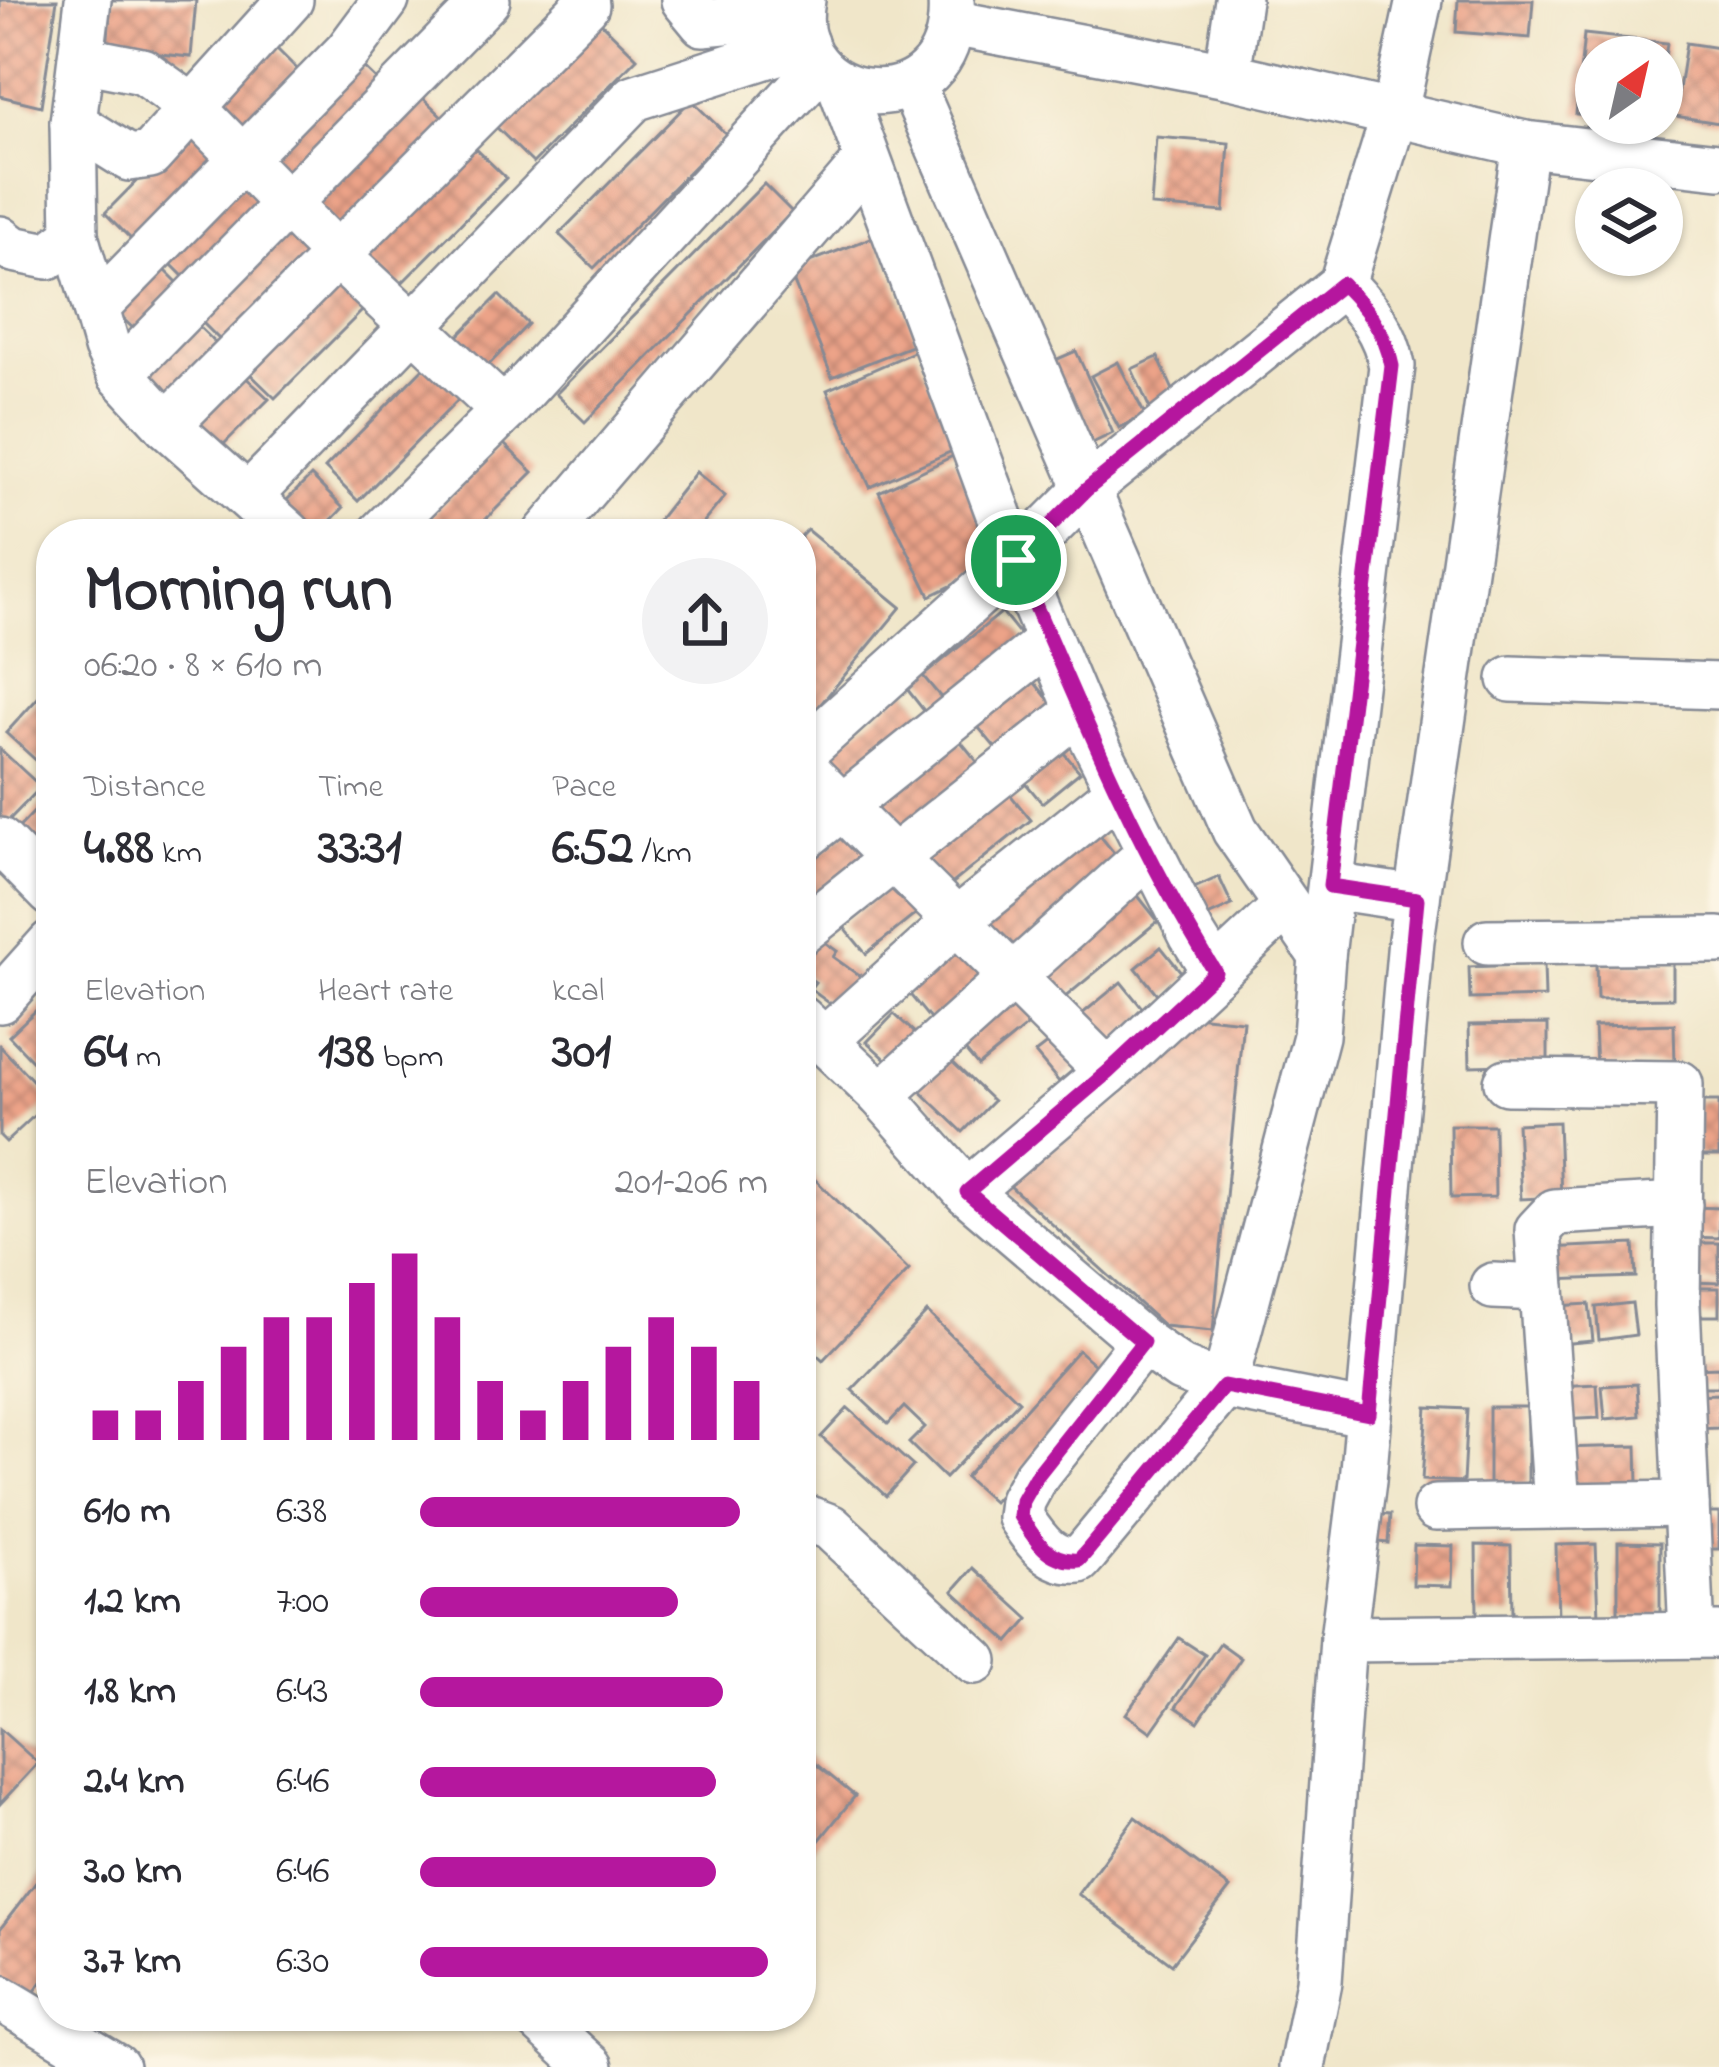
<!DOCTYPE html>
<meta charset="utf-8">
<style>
body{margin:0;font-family:"Indie Flower",sans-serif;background:#f2f2f3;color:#2b2b33;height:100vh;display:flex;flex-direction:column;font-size:45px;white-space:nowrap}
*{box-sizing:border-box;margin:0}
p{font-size:39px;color:#7c7c81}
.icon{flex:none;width:66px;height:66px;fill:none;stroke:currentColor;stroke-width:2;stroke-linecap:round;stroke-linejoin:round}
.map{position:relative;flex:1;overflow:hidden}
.panel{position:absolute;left:36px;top:519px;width:780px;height:1512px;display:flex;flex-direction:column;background:#fff;border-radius:48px;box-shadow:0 3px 9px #0004}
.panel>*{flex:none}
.needle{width:78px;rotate:34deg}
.tools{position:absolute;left:1575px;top:36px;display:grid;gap:24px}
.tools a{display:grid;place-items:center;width:108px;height:108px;border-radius:50%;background:#fff;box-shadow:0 3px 9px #0004;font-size:60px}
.pin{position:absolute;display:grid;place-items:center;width:102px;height:102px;color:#fff;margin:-51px;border:6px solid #fff;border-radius:50%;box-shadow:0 3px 12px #0007}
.round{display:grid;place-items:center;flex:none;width:126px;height:126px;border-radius:63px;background:#f2f2f3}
.head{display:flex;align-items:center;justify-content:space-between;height:204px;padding:0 48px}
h1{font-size:66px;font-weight:800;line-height:90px}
.figures{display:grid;grid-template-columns:repeat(3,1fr);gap:18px;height:204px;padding:12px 48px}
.figures div{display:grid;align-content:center}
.figures b{font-size:51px;font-weight:800}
.figures small{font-size:33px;font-weight:400}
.figures p{font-size:33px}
.chart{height:336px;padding:24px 48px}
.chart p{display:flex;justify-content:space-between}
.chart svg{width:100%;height:216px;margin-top:12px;stroke:#b5179e;stroke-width:6}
ul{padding:0 48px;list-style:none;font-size:39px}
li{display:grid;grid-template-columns:192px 144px 1fr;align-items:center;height:90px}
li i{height:30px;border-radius:15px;background:#b5179e}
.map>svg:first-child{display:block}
.building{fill:url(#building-cross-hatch)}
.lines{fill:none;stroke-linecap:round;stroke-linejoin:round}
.minor-casing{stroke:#868a94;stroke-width:50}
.minor{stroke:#fff;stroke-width:45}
.route-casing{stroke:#fff;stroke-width:24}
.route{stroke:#b5179e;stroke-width:15}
</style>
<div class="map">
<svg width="1719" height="2067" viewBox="0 0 1719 2067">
<defs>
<pattern id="building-cross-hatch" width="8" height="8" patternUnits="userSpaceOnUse" patternTransform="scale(3)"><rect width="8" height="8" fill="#eca388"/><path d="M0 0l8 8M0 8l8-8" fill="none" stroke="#be8572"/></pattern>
</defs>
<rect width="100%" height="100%" fill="#fcf5e5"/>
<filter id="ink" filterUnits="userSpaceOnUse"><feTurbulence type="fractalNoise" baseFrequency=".00833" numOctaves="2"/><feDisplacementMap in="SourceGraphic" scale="24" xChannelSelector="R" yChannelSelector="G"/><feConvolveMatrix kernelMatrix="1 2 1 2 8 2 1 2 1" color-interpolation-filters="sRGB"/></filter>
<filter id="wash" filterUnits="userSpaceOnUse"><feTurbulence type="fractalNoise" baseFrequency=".004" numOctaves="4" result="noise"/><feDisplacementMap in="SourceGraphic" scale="48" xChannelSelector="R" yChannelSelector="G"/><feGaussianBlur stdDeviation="2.7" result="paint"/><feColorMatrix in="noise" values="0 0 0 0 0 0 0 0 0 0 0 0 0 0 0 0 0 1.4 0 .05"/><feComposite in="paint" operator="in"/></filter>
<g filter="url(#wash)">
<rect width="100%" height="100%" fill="#f0e6c9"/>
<g id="blocks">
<g class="building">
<polygon points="0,0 57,0 41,106 0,96"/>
<polygon points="111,0 196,0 191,57 107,49"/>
<polygon points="1458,0 1533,0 1530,38 1456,32"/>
<polygon points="593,15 637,58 533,163 489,120"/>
<polygon points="1584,34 1667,43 1665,57 1596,57 1596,116 1576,114"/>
<polygon points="1686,43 1719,48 1719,123 1675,116"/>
<polygon points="272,44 310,82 247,146 209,108"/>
<polygon points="356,60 383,86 287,184 259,157"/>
<polygon points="420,95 452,126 338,242 306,210"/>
<polygon points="691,100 726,134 594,268 559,234"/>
<polygon points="192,125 221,154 134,242 105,213"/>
<polygon points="1156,137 1229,143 1224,212 1151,206"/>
<polygon points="470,143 506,178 393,292 357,257"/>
<polygon points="239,173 272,205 193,286 160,253"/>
<polygon points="764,184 792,212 585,422 556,394"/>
<polygon points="291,219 323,249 227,347 195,315"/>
<polygon points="876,236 919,343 832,377 789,270"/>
<polygon points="156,261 183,288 138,333 111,307"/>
<polygon points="336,277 366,307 275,398 245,369"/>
<polygon points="499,295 528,324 480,374 450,344"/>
<polygon points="190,318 222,349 174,398 142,366"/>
<polygon points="916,351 959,448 870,487 827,390"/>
<polygon points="1076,351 1113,433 1084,447 1046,364"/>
<polygon points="1158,357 1177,399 1151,411 1132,369"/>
<polygon points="1118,362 1145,415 1119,428 1091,376"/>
<polygon points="428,363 462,396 358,501 325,468"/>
<polygon points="240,372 269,399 220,448 192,420"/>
<polygon points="503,443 533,472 471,534 413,534"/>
<polygon points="953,456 1004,560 930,596 879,492"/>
<polygon points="696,472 725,496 694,534 647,534"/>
<polygon points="311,476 343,508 318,534 310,534 281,506"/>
<polygon points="807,530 901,607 801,728 801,536"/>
<polygon points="1002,612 1026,642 948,706 923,676"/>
<polygon points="1030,677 1054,706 998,751 974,722"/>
<polygon points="46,689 51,693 51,774 6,733"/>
<polygon points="907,689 929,717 841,788 819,762"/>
<polygon points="958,738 984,770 898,840 872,808"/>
<polygon points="1057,745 1080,772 1042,803 1019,775"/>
<polygon points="0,749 41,787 3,826 0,823"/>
<polygon points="1004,787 1031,820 943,891 916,859"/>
<polygon points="51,794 51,874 11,836"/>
<polygon points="854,825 874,851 814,900 801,885 801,868"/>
<polygon points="1097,832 1124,865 1006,960 979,928"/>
<polygon points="903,875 927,905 866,954 842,925"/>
<polygon points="1219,877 1232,905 1194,922 1181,894"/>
<polygon points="1131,887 1158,921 1052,1008 1024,974"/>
<polygon points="808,930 837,951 833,957 864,979 840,1011 810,989 815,982 801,972 801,939"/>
<polygon points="970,940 996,974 934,1024 907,991"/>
<polygon points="1161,947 1186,978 1161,999 1136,968"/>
<polygon points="1673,963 1673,998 1597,999 1596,964"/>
<polygon points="1544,964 1545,997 1470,999 1469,967"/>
<polygon points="1121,982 1148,1015 1098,1056 1071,1023"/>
<polygon points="1013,987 1038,1017 978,1066 953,1036"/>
<polygon points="51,996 51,1080 9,1036"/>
<polygon points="894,1014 926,1043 900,1072 867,1042"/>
<polygon points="1195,1016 1243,1021 1213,1331 1164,1326 1008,1184"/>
<polygon points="1548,1024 1548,1064 1470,1066 1469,1025"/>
<polygon points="1674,1024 1675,1064 1596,1067 1594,1026"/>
<polygon points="1061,1033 1084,1061 1059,1082 1035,1053"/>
<polygon points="0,1046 51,1100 6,1142 0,1136"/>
<polygon points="941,1051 993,1101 963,1132 911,1082"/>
<polygon points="1696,1101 1719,1101 1719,1156 1697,1156"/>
<polygon points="1558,1122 1561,1197 1521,1199 1517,1124"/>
<polygon points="1450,1125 1494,1125 1495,1197 1451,1198"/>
<polygon points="801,1166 909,1270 823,1360 801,1340"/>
<polygon points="1692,1207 1719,1208 1719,1238 1691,1237"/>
<polygon points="1692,1243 1719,1243 1719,1283 1692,1282"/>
<polygon points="1634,1244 1636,1277 1549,1280 1548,1248"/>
<polygon points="1694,1288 1719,1288 1719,1316 1693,1316"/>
<polygon points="1632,1303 1636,1335 1599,1340 1596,1307"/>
<polygon points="1589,1304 1593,1341 1559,1344 1556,1306"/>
<polygon points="927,1312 1019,1401 945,1478 909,1443 925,1427 904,1407 888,1424 852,1390"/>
<polygon points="1078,1350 1106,1375 993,1502 965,1477"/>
<polygon points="1719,1367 1719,1387 1693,1387 1693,1368"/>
<polygon points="1597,1384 1599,1418 1559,1420 1557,1386"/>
<polygon points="1637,1384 1639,1416 1605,1419 1602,1386"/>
<polygon points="1719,1394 1719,1428 1691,1429 1689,1395"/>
<polygon points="1427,1407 1467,1409 1463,1482 1422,1480"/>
<rect x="1489" y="1407" width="39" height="78"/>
<polygon points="848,1408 913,1466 886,1496 821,1437"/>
<polygon points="1637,1446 1638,1484 1561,1485 1560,1448"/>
<polygon points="1362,1513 1390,1515 1388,1543 1360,1540"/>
<rect x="1705" y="1513" width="14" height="36"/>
<polygon points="1618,1542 1660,1543 1660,1618 1618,1617"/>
<polygon points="1596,1544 1599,1616 1558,1617 1556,1545"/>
<polygon points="1414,1545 1453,1546 1452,1586 1413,1585"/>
<polygon points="1476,1545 1511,1546 1512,1615 1477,1614"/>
<polygon points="973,1568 1029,1619 1009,1642 953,1591"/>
<polygon points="1179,1638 1205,1655 1151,1732 1126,1714"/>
<polygon points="1220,1643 1241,1658 1198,1722 1176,1707"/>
<polygon points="0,1729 38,1763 0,1804"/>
<polygon points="801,1752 855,1796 810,1852 801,1845"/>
<polygon points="1135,1817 1230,1888 1172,1964 1078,1894"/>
<polygon points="47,1868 51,1871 51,1970 23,2007 0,1989 0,1929"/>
</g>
</g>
</g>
<g filter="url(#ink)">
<use href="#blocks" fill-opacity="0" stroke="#868a94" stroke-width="3"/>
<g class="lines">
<g class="minor-casing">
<g id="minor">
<polyline points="88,0 73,123 75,236 107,347 120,374 167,425 289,534"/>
<polyline points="684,0 703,23 800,14"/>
<path d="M802,0C781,112 960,132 951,0"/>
<polyline points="952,23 1227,75 1525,144"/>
<polyline points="81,59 142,71 192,107 337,255 504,411"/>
<polyline points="1227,75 1238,0"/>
<polyline points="840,84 1016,560 1079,711 1192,935 1215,972"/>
<polyline points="912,85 1235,830 1322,956"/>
<polyline points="73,123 129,158 150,155 290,0"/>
<polyline points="0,239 13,249 48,256 75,236"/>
<polyline points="96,308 348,51 386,0"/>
<polyline points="120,374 487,0"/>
<polyline points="167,425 586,5"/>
<polyline points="249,496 634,98 805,43"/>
<polyline points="380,534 504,411 819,67"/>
<polyline points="546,534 866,161"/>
<polyline points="1511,679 1719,686"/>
<polyline points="801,754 1016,560 1086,490 1342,284 1394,116 1419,0"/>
<polyline points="801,766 1108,1072"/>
<polyline points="801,840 1050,640"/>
<polyline points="0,841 51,893"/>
<polyline points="1331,886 1417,899"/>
<polyline points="801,932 1079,711"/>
<polyline points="1487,942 1719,940"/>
<polyline points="0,1000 51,943"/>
<polyline points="801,1019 881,1095 967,1192 1108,1072 1285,907"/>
<polyline points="824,1041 958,920 1119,791"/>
<polyline points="1507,1082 1680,1084 1677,1305 1692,1635"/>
<polyline points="881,1095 1150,853"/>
<polyline points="967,1192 1143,1342 1181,1369 1224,1386 1369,1414"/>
<polyline points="1493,1286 1542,1288"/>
<path d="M1143,1342L1035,1477L1022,1501L1020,1517C1035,1539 1049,1563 1079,1560L1087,1551L1224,1386L1316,1036L1322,956L1392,366C1385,330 1368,310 1342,284"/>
<polyline points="1557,1506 1538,1230 1555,1212 1679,1205"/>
<polyline points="1436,1508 1686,1504"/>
<polyline points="801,1516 830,1527 975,1661"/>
<polyline points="1343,1639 1719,1635"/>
<polyline points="0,1998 116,2067"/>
<polyline points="535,2016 590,2067"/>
<polyline points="1302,2067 1319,1982 1343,1639 1363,1481 1411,940 1525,144 1719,166"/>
</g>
</g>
<use href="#minor" class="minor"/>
</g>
</g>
<g class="lines" filter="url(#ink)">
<g class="route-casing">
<path id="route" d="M1342,284C1368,310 1385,330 1392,366L1330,886L1417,899L1369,1414L1224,1386L1087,1551L1079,1560C1049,1563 1035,1540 1020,1516L1022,1501L1035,1478L1143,1342L967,1192L1108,1072L1215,972C1134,843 1076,700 1016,560L1086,490Z"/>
</g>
<use href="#route" class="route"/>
</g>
</svg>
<div class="tools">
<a><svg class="needle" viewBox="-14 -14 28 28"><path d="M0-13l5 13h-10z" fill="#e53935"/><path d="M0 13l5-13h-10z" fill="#7c7c81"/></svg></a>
<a><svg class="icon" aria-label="layers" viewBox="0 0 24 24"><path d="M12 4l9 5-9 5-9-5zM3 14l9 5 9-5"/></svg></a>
</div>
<div class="pin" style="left:1016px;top:560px;background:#1e9e55"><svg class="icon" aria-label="arrive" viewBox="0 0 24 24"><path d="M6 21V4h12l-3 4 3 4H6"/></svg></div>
<section class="panel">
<div class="head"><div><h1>Morning run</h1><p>06:20 · 8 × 610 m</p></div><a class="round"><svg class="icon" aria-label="share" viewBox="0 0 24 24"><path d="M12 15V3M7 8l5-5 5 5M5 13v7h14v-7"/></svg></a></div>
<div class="figures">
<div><p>Distance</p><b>4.88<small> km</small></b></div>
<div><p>Time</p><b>33:31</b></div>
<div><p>Pace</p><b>6:52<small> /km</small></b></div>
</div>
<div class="figures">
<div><p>Elevation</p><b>64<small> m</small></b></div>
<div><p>Heart rate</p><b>138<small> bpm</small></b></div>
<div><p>kcal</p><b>301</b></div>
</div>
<div class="chart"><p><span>Elevation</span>201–206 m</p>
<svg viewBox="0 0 160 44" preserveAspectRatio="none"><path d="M5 44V38M15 44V38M25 44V32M35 44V25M45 44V19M55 44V19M65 44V12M75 44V6M85 44V19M95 44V32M105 44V38M115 44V32M125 44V25M135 44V19M145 44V25M155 44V32"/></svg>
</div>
<ul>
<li><b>610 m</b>6:38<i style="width:92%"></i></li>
<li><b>1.2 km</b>7:00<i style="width:74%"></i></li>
<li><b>1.8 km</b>6:43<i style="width:87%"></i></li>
<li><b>2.4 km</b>6:46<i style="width:85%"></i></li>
<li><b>3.0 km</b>6:46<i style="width:85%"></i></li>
<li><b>3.7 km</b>6:30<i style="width:100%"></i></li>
</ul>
</section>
</div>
